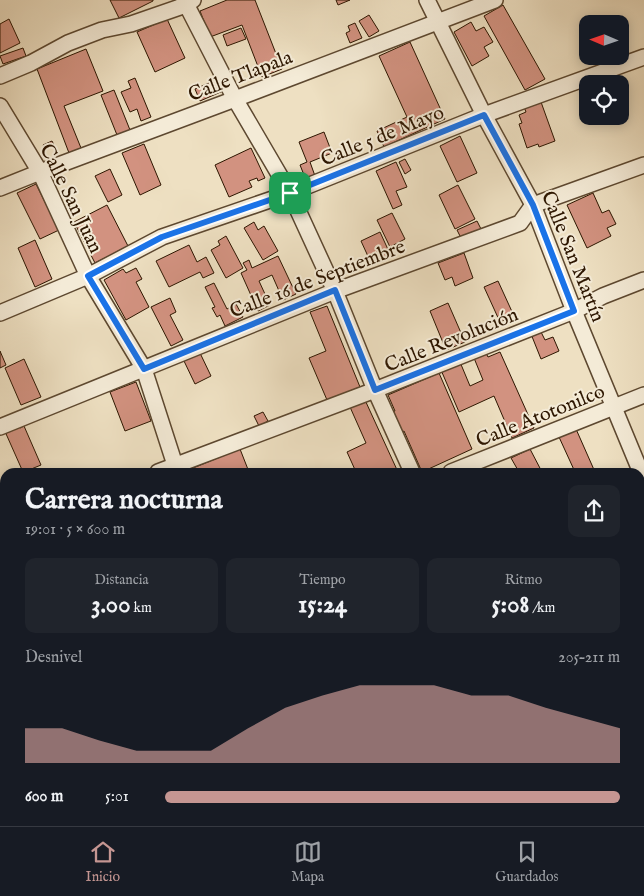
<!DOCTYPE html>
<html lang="es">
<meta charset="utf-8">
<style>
body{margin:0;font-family:"IM FELL English",serif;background:#20242c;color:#f1f3f6;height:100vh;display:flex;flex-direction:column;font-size:19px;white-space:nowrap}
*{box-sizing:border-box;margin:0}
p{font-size:16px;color:#9ea1a6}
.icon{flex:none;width:28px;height:28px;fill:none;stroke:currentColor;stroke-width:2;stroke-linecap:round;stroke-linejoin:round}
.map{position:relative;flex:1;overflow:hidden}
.details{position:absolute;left:0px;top:468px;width:645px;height:359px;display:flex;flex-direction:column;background:#171b24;border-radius:15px 15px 0 0;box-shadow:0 2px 12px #0003}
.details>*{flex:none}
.needle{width:32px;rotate:272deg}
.controls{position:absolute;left:579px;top:15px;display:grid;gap:10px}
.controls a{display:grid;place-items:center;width:50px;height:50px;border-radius:10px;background:#171b24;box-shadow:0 2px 12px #0003;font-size:25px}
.pin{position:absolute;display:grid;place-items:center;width:42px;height:42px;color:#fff;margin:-21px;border-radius:10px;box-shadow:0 2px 8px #0006}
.round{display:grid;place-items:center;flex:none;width:52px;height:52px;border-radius:10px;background:#20242c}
.head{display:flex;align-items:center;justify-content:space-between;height:85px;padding:0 25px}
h1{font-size:28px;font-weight:700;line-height:38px}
.figures{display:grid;grid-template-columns:repeat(3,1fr);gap:8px;height:85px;padding:5px 25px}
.figures div{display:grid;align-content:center;border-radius:10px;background:#20242c;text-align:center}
.figures b{font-size:25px;font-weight:700}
.figures small{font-size:14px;font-weight:400}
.figures p{font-size:14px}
.chart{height:140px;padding:10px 25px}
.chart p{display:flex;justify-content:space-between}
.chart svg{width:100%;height:90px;margin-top:5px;fill:#c59692;opacity:.7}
ul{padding:0 25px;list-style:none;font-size:16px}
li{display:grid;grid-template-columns:80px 60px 1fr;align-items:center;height:38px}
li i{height:12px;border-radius:6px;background:#c59692}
.menu{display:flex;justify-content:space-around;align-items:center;height:70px;border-top:1px solid #363941;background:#171b24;font-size:14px;color:#9ea1a6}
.menu a{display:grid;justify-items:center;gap:2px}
.menu .on{color:#c59692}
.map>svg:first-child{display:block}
.building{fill:#d29280;stroke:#2d1600}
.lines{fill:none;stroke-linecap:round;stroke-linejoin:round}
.street-casing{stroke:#5d4830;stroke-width:18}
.street{stroke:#f4ebd7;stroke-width:15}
.route-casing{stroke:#fff;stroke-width:10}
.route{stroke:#1a73e8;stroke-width:6}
.labels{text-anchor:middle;stroke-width:4;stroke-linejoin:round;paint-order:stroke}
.street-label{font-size:20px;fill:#2d1600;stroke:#f4ebd7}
</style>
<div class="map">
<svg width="644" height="826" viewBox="0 0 644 826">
<rect width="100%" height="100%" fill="#eee0c2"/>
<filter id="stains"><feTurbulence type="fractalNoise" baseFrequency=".004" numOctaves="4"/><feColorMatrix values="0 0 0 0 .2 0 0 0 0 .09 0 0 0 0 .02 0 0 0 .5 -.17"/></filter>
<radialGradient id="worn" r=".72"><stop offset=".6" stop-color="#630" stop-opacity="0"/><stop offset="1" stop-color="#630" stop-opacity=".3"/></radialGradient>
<g class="building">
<polygon points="110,0 153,0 153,1 119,18"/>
<polygon points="227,0 255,0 282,69 262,77 242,25 210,37 200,11"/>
<polygon points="336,0 350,0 338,5"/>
<polygon points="503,5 545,79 525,90 484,16"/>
<polygon points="369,15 379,31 369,37 359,21"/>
<polygon points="9,19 20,43 0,53 0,24"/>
<polygon points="167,19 185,58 155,72 137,32"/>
<polygon points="471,22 476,31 484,27 493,42 484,47 489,56 472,66 454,32"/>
<polygon points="355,23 362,38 350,43 346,33 350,31 348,26"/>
<polygon points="241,28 246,39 227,46 223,35"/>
<polygon points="410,42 445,119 384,147 377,131 407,117 379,56"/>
<polygon points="23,48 26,56 3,64 0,56"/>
<polygon points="86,49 103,91 64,106 81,148 69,153 37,69"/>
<polygon points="135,78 151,117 141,121 137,109 130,112 121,92 131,88 128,81"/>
<polygon points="218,79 223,91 200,101 195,89"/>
<polygon points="114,90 130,130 117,135 101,95"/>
<polygon points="541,102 555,141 539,147 538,144 527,148 519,124 522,123 519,115 526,112 524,107"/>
<polygon points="324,132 332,153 310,162 315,176 306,180 300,165 307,162 299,142"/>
<polygon points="460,136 477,173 457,182 440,146"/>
<polygon points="52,141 54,145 46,149 43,145"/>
<polygon points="144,144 161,185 140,195 122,153"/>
<polygon points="251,148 265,178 258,181 257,178 249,181 252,187 229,197 215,165"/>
<polygon points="405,159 411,170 405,174 399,162"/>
<polygon points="396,162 407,187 396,191 402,205 393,209 376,171"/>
<polygon points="110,169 122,195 108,202 95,176"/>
<polygon points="36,184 59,230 40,239 17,193"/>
<polygon points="458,185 475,219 455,229 439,195"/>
<polygon points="593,193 602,213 609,210 616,224 607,228 611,236 587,248 567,205"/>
<polygon points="107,205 128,246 95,263 74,222"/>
<polygon points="392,213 405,239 390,247 377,220"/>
<polygon points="477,221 481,229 461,238 457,230"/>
<polygon points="254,222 258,230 264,226 278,251 263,260 244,228"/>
<polygon points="380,232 391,256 372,265 361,241"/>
<polygon points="226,236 243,268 226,278 211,250 220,245 218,241"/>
<polygon points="35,240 52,279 35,287 18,248"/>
<polygon points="189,245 197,262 206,257 214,273 203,278 200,272 169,287 156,261"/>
<polygon points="464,253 473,278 455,286 452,277 445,280 438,263"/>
<polygon points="278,256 296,294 283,300 272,275 259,281 270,305 258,311 241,273 247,270 243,263 249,260 252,268"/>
<polygon points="136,268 142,279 136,282 149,307 126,320 104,280 123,269 126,273"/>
<polygon points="498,281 514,316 500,322 484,287"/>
<polygon points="214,283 227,309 236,304 243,317 225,326 220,315 217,317 212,308 215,307 205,287"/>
<polygon points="170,298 176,312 170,315 183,340 171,346 151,307"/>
<polygon points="448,303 465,342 446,350 430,311"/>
<polygon points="327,306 360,387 327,400 309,358 326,351 310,312"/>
<polygon points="540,330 545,340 553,337 559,351 541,359 531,334"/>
<polygon points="0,351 6,365 0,368"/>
<polygon points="500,352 534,428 512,438 494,396 459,412 441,370 460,362 470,386 483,380 474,358 486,353 488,357"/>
<polygon points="200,353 211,376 195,384 184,361"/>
<polygon points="24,359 41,397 21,405 5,368"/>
<polygon points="439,373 472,449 422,472 404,431 399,434 390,413 395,411 388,395"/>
<polygon points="136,382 151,421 125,431 110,392"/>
<polygon points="365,400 398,472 356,472 347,452 366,443 350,407"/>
<polygon points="263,412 268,421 259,426 254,416"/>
<polygon points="17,421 20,428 24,426 41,465 24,472 23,472 3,427"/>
<polygon points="576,429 595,472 575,472 559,437"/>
<polygon points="240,449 249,472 188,472 188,470"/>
<polygon points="530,449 542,472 519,472 511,458"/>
<polygon points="1,620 5,629 5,637 0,639 0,621"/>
<polygon points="195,821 213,821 215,826 197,826"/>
<polygon points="232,821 248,821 249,822 259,821 261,826 235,826"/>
<polygon points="270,821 297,821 299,826 272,826"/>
<polygon points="360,821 371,821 373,826 362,826"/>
</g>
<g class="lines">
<g class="street-casing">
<g id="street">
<polyline points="184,0 235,99 290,193 335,291 375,390 412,472"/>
<polyline points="427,0 484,115 533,205 574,311 644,480"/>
<polyline points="0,76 31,63 68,43 102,30 131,24 186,5 193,0"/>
<polyline points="0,106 40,172 88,276 144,369 175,465 178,472"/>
<polyline points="0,188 40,172 235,99 495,0"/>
<polyline points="0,313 88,276 162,237 290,193 484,115 644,57"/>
<polyline points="0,427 335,291 520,223 533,205 644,165"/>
<polyline points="158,472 375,390 574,311 603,296 644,280"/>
<polyline points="451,472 644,395"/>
<polyline points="640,503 644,502"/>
<polyline points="0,538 5,535"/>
<polyline points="0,564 5,569"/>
<polyline points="640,619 644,617"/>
<polyline points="0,650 5,649"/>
<polyline points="640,737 644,735"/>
<polyline points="106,821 108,826"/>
<polyline points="188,821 190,826"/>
<polyline points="336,821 338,826"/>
<polyline points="555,821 557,826"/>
<polyline points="124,826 136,821"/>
<polyline points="414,826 427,821"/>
</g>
</g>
<use href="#street" class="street"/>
</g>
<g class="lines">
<g class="route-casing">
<polygon id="route" points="484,115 533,205 574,311 375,390 335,290 144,369 88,276 162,237 290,193"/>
</g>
<use href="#route" class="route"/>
</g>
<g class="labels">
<g class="street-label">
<text transform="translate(240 75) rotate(-21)" y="7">Calle Tlapala</text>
<text transform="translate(382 135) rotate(-22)" y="7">Calle 5 de Mayo</text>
<text transform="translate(72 198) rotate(64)" y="7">Calle San Juan</text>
<text transform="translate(574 256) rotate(68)" y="7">Calle San Martín</text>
<text transform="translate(317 278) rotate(-21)" y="7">Calle 16 de Septiembre</text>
<text transform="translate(451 339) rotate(-22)" y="7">Calle Revolución</text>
<text transform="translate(540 415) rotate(-22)" y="7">Calle Atotonilco</text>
</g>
</g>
<rect width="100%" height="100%" filter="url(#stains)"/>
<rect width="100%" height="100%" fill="url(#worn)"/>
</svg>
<div class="controls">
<a><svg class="needle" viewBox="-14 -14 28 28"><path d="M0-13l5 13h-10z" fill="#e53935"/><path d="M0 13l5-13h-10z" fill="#9ea1a6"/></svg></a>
<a><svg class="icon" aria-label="locate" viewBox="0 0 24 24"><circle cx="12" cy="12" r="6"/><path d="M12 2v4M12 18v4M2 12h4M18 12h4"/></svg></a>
</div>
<div class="pin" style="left:290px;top:193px;background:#1e9e55"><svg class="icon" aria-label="arrive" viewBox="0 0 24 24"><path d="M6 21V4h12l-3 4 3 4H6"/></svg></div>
<section class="details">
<div class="head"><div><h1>Carrera nocturna</h1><p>19:01 · 5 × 600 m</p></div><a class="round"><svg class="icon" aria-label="share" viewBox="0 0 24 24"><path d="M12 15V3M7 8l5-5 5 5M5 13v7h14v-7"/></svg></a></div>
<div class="figures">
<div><p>Distancia</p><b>3.00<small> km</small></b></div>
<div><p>Tiempo</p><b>15:24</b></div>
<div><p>Ritmo</p><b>5:08<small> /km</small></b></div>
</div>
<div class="chart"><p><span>Desnivel</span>205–211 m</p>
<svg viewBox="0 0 160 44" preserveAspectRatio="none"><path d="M0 44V27L10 27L20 33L30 38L40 38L50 38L60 27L70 17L80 11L90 6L100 6L110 6L120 11L130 11L140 17L150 22L160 27V44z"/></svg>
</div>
<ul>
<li><b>600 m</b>5:01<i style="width:100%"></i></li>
</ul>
</section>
</div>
<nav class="menu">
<a class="on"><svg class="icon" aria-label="home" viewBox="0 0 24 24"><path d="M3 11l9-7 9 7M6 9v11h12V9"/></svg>Inicio</a>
<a><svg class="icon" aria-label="map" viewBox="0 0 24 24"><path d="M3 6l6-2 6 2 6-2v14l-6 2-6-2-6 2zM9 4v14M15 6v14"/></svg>Mapa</a>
<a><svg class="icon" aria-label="saved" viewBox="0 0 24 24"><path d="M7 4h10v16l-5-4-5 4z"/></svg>Guardados</a>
</nav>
